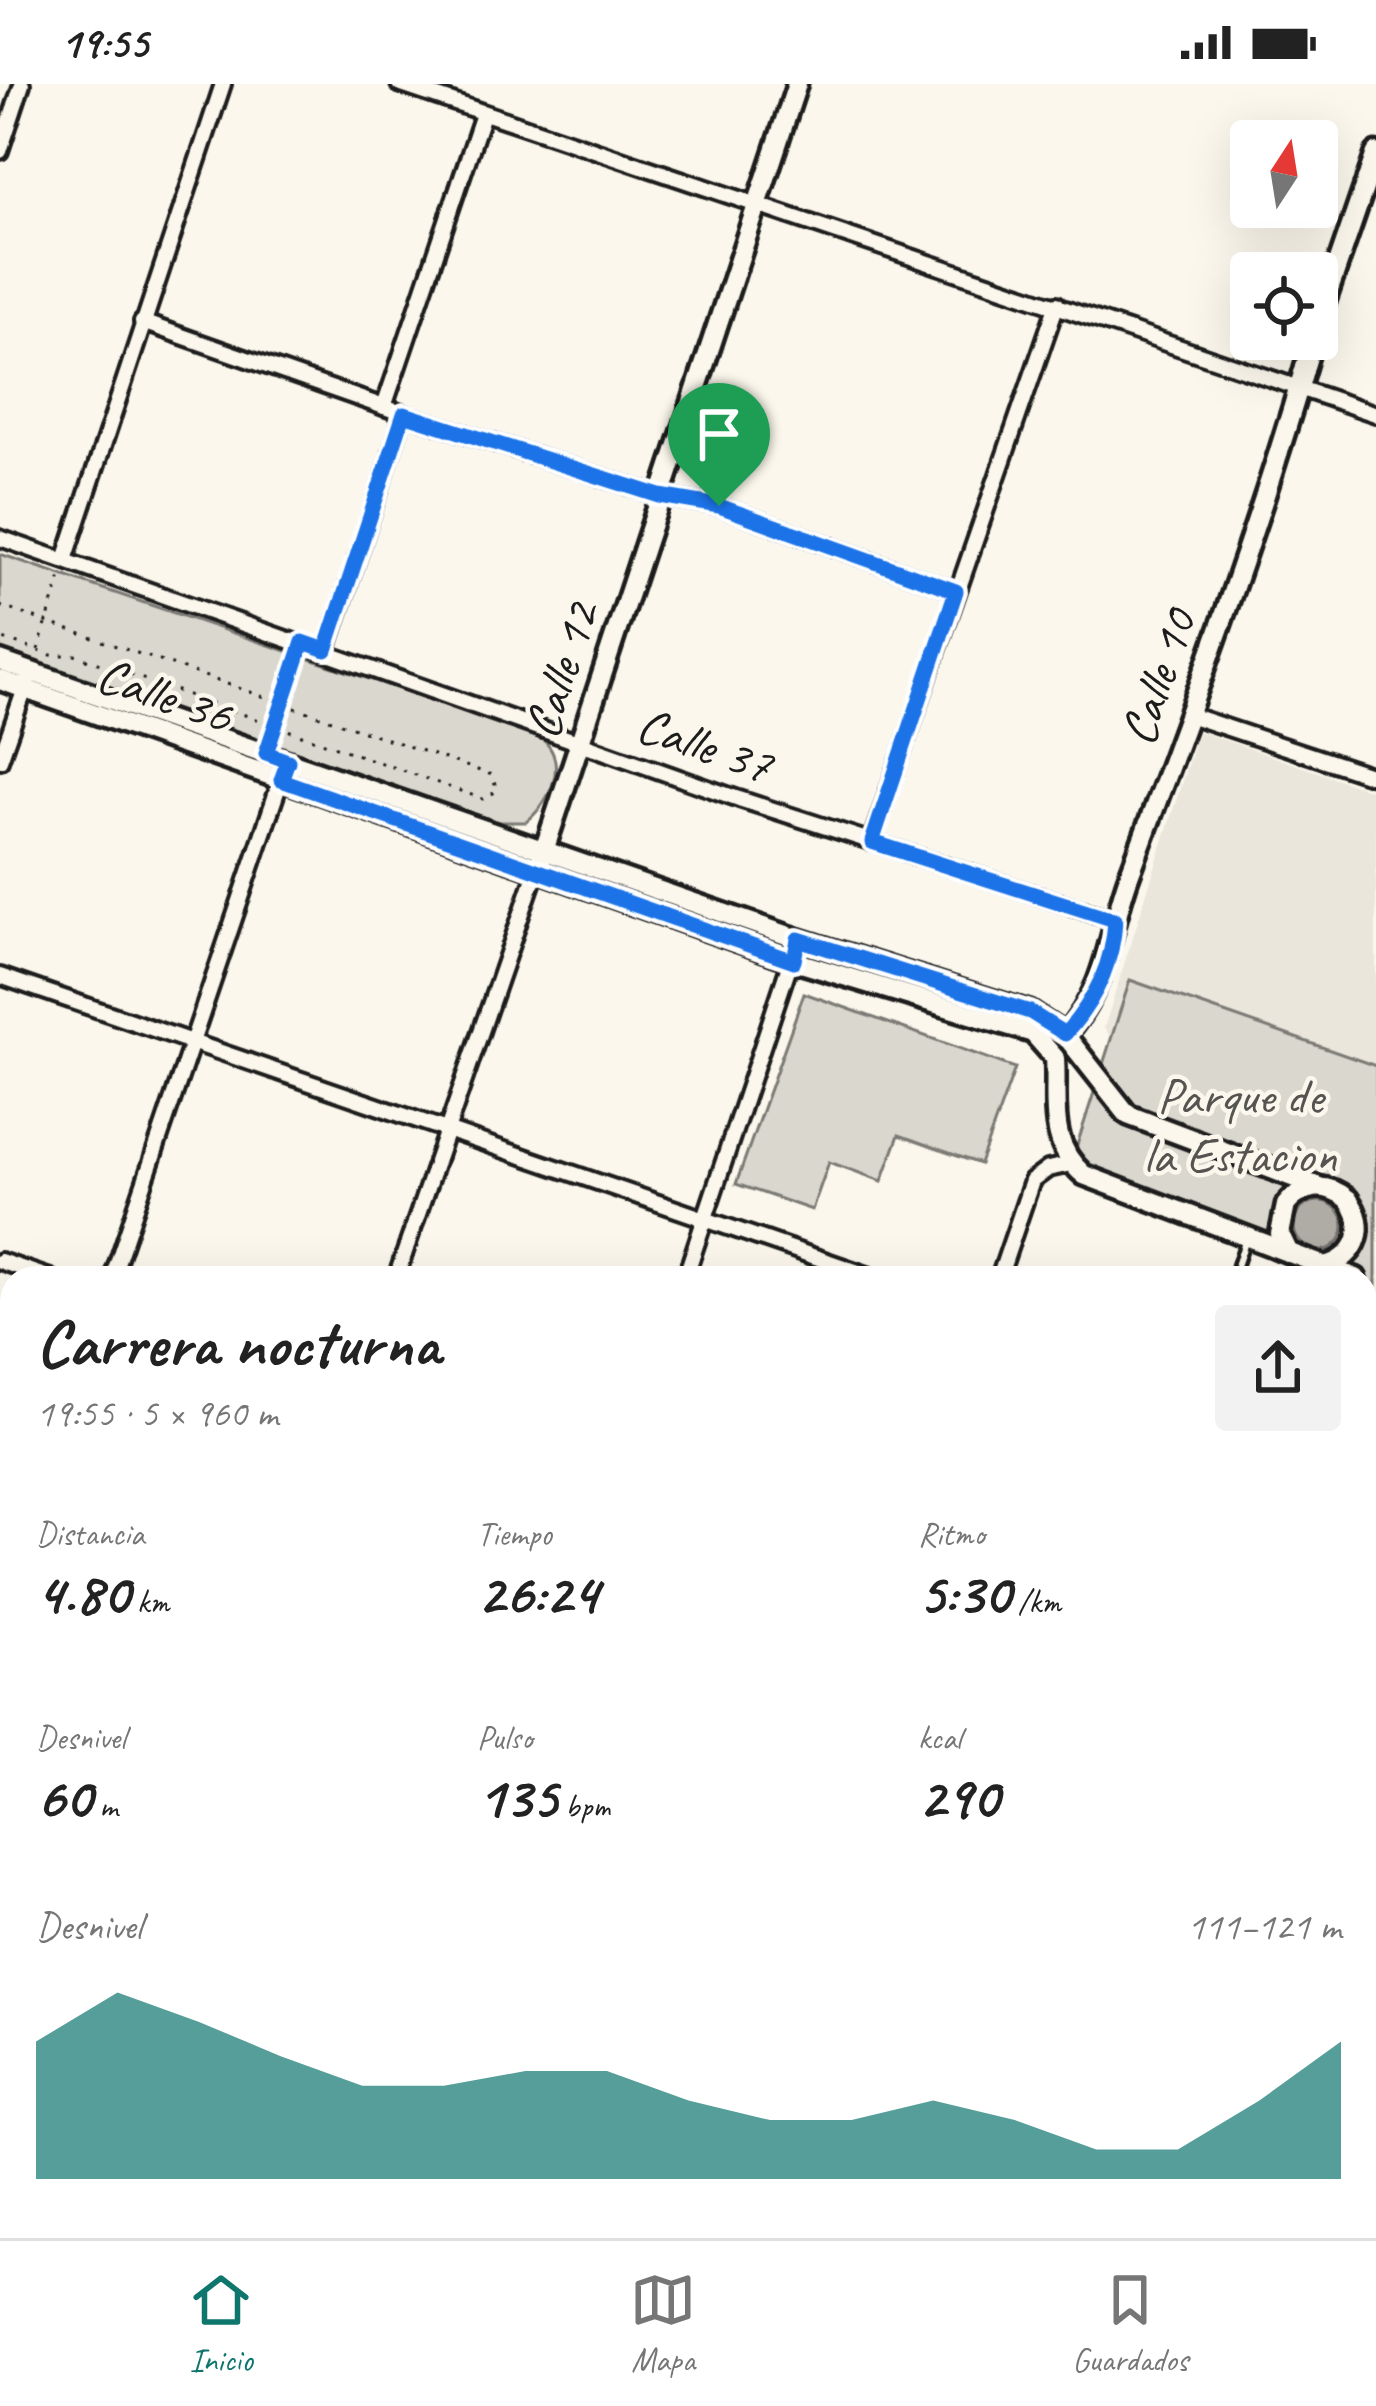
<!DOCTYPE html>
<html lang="es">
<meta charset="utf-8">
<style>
body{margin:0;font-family:Caveat,sans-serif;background:#f2f2f2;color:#222;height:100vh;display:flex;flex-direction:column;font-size:45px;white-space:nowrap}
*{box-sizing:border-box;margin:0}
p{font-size:39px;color:#767676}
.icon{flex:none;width:66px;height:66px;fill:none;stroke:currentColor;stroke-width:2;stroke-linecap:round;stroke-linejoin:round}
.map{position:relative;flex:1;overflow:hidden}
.side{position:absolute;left:0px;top:1182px;width:1377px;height:972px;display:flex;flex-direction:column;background:#fff;border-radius:36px 36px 0 0;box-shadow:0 12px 48px #0002}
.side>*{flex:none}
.needle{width:78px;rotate:12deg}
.controls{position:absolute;left:1230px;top:36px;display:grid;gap:24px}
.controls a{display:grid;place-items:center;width:108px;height:108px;border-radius:12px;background:#fff;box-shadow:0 12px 48px #0002;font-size:60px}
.pin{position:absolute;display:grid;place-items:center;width:102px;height:102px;color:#fff;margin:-123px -51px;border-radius:50% 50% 50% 0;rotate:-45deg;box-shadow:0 0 12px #0007}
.pin .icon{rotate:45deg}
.round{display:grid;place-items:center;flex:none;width:126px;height:126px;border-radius:12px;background:#f2f2f2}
.headline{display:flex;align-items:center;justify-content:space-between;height:204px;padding:0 36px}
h1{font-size:66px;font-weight:700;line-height:90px}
.metrics{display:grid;grid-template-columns:repeat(3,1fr);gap:18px;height:204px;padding:12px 36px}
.metrics div{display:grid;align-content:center}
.metrics b{font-size:60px;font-weight:700}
.metrics small{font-size:33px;font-weight:400}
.metrics p{font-size:33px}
.chart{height:336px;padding:24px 36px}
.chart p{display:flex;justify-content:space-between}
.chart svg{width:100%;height:216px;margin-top:12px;fill:#0f766e;opacity:.7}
.status{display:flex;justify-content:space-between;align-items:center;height:84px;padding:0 60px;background:#fff;direction:ltr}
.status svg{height:33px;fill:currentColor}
.menu{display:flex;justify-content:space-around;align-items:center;height:168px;border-top:3px solid #e0e0e0;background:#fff;font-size:33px;color:#767676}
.menu a{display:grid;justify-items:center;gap:6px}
.menu .on{color:#0f766e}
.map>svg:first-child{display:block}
.built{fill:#eae6dc}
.green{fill:#dad7ce;stroke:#7b7a75;stroke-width:3}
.water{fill:#afaca5;stroke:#74726e;stroke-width:3}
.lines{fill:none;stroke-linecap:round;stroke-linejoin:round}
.lane-casing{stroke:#1c1c1c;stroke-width:15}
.street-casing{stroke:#1c1c1c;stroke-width:22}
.secondary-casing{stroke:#1c1c1c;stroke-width:27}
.path{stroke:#1c1c1c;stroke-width:3;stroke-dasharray:3 9;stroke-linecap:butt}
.lane{stroke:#fbf7ec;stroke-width:6}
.street{stroke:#fbf7ec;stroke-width:14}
.secondary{stroke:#fbf7ec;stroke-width:18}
.route-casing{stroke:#fff;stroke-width:24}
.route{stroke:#1a73e8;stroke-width:15}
.labels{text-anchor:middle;stroke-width:9;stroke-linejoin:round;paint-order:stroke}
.street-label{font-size:51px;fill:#1c1c1c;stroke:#fbf7ec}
.park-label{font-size:51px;fill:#555451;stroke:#fbf7ec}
</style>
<div class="status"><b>19:55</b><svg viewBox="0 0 49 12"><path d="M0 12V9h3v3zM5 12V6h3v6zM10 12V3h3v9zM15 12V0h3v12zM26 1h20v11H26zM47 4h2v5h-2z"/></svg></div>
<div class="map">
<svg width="1376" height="2154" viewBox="0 0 1376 2154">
<rect width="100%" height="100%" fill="#fbf7ec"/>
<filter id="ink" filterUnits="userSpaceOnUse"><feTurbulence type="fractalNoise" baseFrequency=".00833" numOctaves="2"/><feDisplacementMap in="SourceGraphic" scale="24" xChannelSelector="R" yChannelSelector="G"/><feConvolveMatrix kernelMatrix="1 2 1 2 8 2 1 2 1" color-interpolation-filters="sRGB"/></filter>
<g filter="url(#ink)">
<polygon class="built" points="1198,647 1376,708 1376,1080 1143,998 1104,944"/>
<g class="green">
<path d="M0,470L540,653C570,677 551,718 526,738H491L0,567Z"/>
<polygon points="1130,896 1376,982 1376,1200 1071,1080"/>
<polygon points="804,909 1015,984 980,1080 899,1051 882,1097 829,1078 812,1126 736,1100"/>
</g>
<circle class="water" cx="1319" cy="1142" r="25"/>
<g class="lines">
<g class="lane-casing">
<polyline id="lane" points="1233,1194 1245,1158"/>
</g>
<g class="street-casing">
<g id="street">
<polyline points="399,0 1376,330"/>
<polyline points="0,67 22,0"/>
<polyline points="142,238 404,330 660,412 719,422 956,507"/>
<polyline points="384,323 483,30"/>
<polyline points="0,454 739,715 1115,836"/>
<polyline points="65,476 223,0"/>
<polyline points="327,566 404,330"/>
<polyline points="1189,631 1376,693"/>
<polyline points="0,676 28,596"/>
<polyline points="871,758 1057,220"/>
<polyline points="0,892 876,1194"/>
<polyline points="0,1177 50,1194"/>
<polyline points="112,1194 284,687"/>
<polyline points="396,1194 536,788"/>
<polyline points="685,1194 798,855"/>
<polyline points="999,1194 1032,1097 1048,1085 1071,1080"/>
<polyline points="1365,1363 1376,1367"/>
<polyline points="0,1465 12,1469"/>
<polyline points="0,1522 12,1488"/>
<polyline points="1365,1650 1376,1654"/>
<polyline points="0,1754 12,1758"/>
<polyline points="1365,1933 1376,1937"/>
<polyline points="1365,1998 1376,1967"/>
<polyline points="0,2045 12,2049"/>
<polyline points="283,2142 318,2154"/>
<polyline points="1132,2142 1167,2154"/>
<polyline points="71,2154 75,2142"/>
<polyline points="358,2154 362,2142"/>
<polyline points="668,2154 672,2142"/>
<polyline points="986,2154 990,2142"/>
<polyline points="1311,2154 1315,2142"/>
</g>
</g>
<g class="secondary-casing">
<g id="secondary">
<polyline points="1317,241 1376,69"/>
<polyline points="0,577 798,855 1030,928 1065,951 1128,1031 1319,1103"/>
<path d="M0,596L794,877L1033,949L1055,974C1058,1018 1046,1058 1084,1091L1356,1194"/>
<polyline points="541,776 797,0"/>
<path d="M1065,951C1108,903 1108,850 1129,792C1195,615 1261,437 1313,255"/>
<path d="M1289,1169L1280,1150L1286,1121C1303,1100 1326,1098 1348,1115C1368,1142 1359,1172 1326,1182"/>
</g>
</g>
<g class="path">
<polyline points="0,522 492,691 497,707 483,715 75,571 51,571 0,554"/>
<polyline points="38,566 62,490"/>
<polyline points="272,650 298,574"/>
</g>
<use href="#lane" class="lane"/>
<use href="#street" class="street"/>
<use href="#secondary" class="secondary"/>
</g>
</g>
<g class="lines" filter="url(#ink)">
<g class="route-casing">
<path id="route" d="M404,330L660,412L719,422L956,507L872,758L1115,836C1113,881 1094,918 1065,950L1030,928L798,855L794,877L281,696L288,677L266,669L303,558L326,566Z"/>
</g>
<use href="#route" class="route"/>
</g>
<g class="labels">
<g class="street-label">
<text transform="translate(560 586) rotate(-72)" y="18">Calle 12</text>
<text transform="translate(1157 593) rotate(-71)" y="18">Calle 10</text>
<text transform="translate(165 610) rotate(19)" y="18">Calle 36</text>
<text transform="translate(705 660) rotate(19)" y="18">Calle 37</text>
</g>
<g class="park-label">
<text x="1240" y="1029">Parque de<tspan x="1240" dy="59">la Estacion</tspan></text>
</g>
</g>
</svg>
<div class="controls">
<a><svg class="needle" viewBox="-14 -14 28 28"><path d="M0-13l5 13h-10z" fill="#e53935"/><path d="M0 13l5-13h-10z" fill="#767676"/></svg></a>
<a><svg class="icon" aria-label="locate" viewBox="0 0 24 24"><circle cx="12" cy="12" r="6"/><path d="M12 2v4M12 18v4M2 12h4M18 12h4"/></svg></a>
</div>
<div class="pin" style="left:719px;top:422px;background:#1e9e55"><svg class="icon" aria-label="arrive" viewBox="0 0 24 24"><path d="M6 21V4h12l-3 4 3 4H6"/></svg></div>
<section class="side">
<div class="headline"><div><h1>Carrera nocturna</h1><p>19:55 · 5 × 960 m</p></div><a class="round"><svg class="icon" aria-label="share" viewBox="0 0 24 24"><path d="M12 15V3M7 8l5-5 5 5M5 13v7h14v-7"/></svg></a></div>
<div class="metrics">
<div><p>Distancia</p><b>4.80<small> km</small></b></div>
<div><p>Tiempo</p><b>26:24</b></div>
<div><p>Ritmo</p><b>5:30<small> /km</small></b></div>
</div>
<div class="metrics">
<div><p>Desnivel</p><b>60<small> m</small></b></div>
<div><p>Pulso</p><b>135<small> bpm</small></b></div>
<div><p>kcal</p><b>290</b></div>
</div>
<div class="chart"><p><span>Desnivel</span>111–121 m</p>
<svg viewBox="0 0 160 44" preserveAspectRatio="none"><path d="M0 44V16L10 6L20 12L30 19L40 25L50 25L60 22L70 22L80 28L90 32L100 32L110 28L120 32L130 38L140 38L150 28L160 16V44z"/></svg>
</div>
</section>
</div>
<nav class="menu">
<a class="on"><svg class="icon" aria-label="home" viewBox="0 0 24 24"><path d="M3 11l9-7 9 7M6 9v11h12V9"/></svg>Inicio</a>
<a><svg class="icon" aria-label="map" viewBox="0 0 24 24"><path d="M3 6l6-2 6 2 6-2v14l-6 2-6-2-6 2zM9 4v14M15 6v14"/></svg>Mapa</a>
<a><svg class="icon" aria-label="saved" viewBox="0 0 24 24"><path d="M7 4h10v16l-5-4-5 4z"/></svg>Guardados</a>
</nav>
